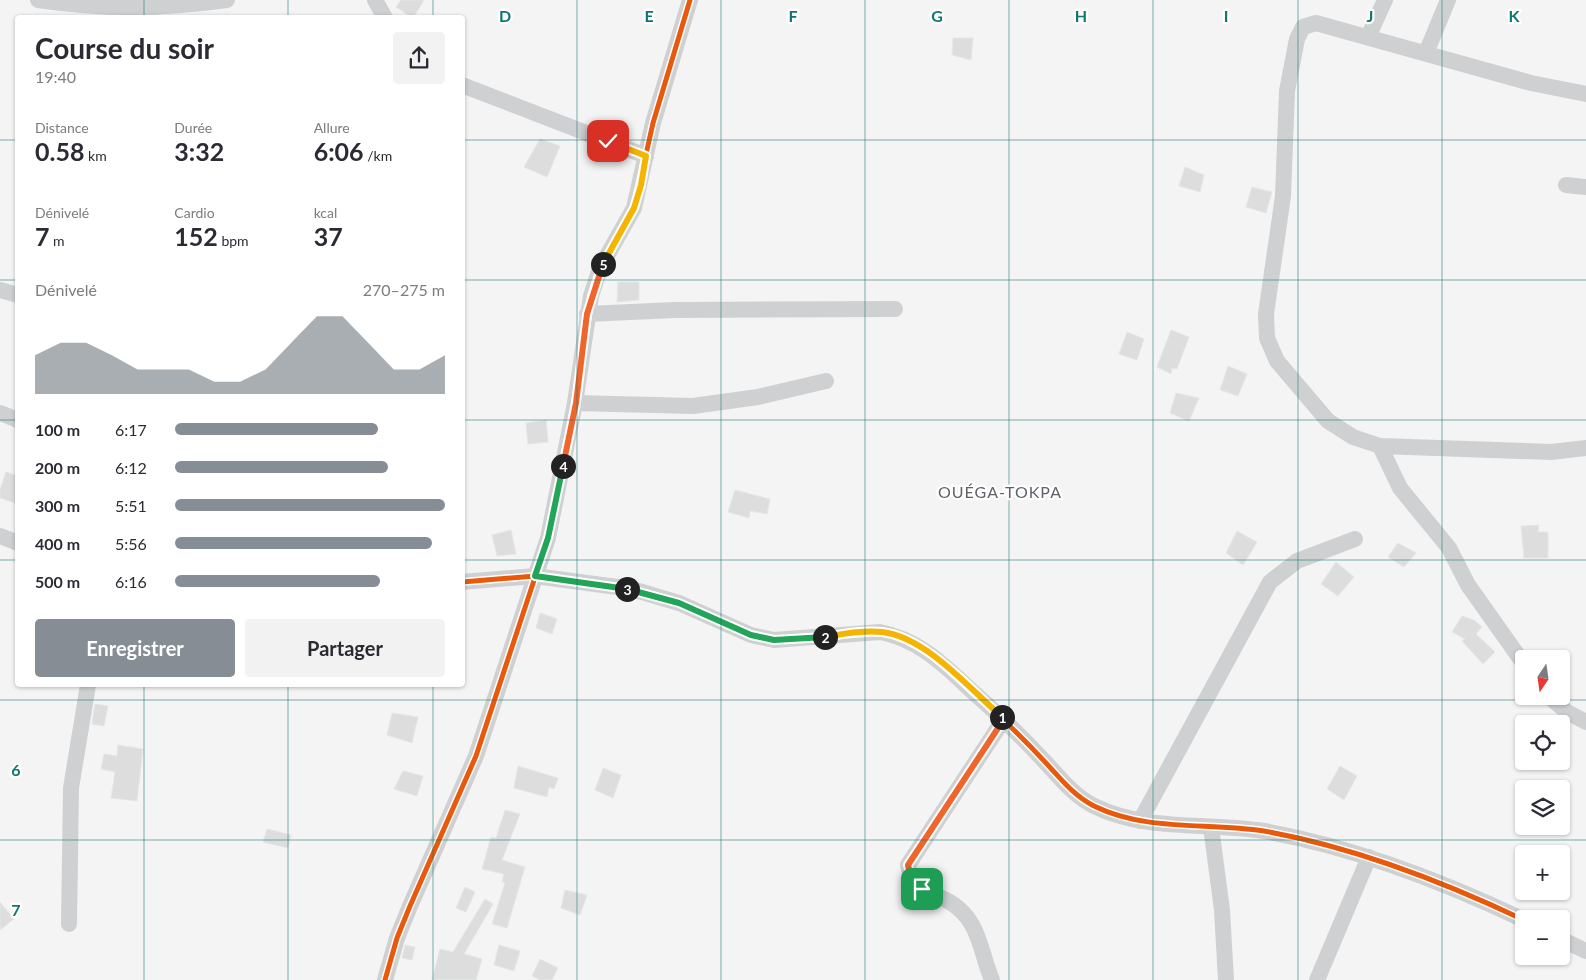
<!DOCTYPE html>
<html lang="fr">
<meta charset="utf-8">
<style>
body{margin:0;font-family:Lato,sans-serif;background:#f2f2f3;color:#2b2b33;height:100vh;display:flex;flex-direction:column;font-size:19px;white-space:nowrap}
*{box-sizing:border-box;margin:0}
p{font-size:16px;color:#7c7c81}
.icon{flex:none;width:28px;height:28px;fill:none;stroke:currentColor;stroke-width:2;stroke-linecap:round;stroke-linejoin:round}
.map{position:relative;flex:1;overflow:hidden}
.drawer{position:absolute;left:15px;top:15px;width:450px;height:672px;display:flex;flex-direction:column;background:#fff;border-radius:5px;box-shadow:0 1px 4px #0004}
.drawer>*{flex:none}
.needle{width:32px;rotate:193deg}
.tools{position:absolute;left:1515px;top:650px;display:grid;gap:10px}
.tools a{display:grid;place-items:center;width:55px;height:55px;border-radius:5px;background:#fff;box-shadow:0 1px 4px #0004;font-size:25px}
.pin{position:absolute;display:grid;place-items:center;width:42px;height:42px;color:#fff;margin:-21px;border-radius:10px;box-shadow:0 2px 8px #0006}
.km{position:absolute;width:25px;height:25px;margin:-12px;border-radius:50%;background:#222;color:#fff;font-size:14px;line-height:25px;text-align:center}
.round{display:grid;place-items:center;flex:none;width:52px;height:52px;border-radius:5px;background:#f2f2f3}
.headline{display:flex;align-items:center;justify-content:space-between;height:85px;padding:0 20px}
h1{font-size:28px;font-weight:700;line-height:38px}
.figures{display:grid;grid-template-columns:repeat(3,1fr);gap:8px;height:85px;padding:5px 20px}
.figures div{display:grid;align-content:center}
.figures b{font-size:25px;font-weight:700}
.figures small{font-size:14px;font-weight:400}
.figures p{font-size:14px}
.chart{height:140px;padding:10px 20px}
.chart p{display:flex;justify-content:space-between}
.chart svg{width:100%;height:90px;margin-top:5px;fill:#868d94;opacity:.7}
.primary-button{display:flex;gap:10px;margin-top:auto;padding:10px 20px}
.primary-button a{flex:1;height:58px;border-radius:5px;background:#868d94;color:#fff;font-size:20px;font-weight:700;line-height:58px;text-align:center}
.primary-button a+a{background:#f2f2f3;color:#2b2b33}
ul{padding:0 20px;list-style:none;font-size:16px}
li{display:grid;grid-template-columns:80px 60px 1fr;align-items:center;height:38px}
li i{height:12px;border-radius:6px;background:#868d94}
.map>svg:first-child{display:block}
.building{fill:#ddddde;stroke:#e5e6e7}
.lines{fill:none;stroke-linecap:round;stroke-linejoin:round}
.street{stroke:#ced0d2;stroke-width:16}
.cycleway-casing{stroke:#fff;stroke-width:8}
.cycleway{stroke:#e8590c;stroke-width:5}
.split-1-casing{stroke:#fff;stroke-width:10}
.split-2-casing{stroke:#fff;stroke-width:10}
.split-3-casing{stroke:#fff;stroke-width:10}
.split-4-casing{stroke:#fff;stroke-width:10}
.split-5-casing{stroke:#fff;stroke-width:10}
.split-6-casing{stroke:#fff;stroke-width:10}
.split-1{stroke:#f0652b;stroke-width:6}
.split-2{stroke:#f5b400;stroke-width:6}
.split-3{stroke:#22a559;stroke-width:6}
.split-4{stroke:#22a559;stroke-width:6}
.split-5{stroke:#f0652b;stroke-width:6}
.split-6{stroke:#f5b400;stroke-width:6}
.grid{fill:none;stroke:#0f766e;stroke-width:1;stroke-opacity:0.55}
.labels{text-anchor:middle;stroke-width:4.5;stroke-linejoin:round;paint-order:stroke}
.quarter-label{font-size:16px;letter-spacing:1px;fill:#5f6368;stroke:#fff}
.grid-label{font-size:16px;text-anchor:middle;font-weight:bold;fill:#0f766e;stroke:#fff;stroke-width:4.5;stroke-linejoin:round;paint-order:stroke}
</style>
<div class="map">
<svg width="1586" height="980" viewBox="0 0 1586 980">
<rect width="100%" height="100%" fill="#f4f4f4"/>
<g class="building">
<polygon points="401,0 424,0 413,18 396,7"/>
<polygon points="953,38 973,38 971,60 952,55"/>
<polygon points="540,139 560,146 547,177 524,167"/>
<polygon points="1185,167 1204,175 1200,192 1179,186"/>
<polygon points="1252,187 1272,192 1266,213 1246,207"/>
<polygon points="618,282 639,282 639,300 617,302"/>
<polygon points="1171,330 1189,337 1177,369 1172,368 1171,374 1157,367"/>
<polygon points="1127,332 1144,339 1137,360 1119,354"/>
<polygon points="1228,366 1247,374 1238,396 1220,390"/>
<polygon points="1176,393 1199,398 1189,421 1170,413"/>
<polygon points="546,420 548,442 528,444 526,423"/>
<polygon points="6,472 18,476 18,504 0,498 0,490"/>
<polygon points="735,490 770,499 767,514 750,511 749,518 728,512"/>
<polygon points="1539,525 1538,532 1548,532 1548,558 1524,558 1521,526"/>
<polygon points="511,530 516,554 497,556 492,535"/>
<polygon points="1237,531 1257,542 1243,565 1226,553"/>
<polygon points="1398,543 1416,553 1404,567 1388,557"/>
<polygon points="1336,562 1354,577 1338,596 1321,584"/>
<polygon points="540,613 557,619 552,634 536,628"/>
<polygon points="1462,616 1474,620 1482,627 1476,634 1495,652 1483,664 1462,641 1465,639 1452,632"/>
<polygon points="95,704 108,706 104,726 92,724"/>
<polygon points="392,713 418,717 412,743 387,735"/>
<polygon points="118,745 143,749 137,801 111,798 115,772 101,769 104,754 117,756"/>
<polygon points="518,766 558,778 554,789 549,787 547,797 514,788"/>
<polygon points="1340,766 1357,776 1344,800 1327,789"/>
<polygon points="603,768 621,775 613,798 595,790"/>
<polygon points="403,771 423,776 417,796 394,789"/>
<polygon points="505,810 520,814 502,860 525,867 507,928 492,924 505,883 502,882 504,874 482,869 491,837 496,838"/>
<polygon points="267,829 291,835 288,848 263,842"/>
<polygon points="465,887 475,892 466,912 456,908"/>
<polygon points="565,890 587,895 580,915 561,908"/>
<polygon points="485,899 493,904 464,954 482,959 476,980 432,980 440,949 453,952"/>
<polygon points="0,902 14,919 0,930"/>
<polygon points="405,945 415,947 412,960 402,958"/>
<polygon points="499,945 520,951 514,971 494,965"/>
<polygon points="540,959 558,968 552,980 540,980 532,976"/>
</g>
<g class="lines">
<g class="street">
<path d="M38,0C107,10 159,9 227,0"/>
<polyline points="375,0 385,18"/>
<polyline points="1368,37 1385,0"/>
<polyline points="1426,53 1448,0"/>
<polyline points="462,85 646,156"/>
<polyline points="1586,94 1531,83 1316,23 1303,27 1297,39 1287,91 1283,196 1266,314 1267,338 1277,361 1328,421 1353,437 1380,446 1551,452 1586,448"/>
<polyline points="1566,185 1586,187"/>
<polyline points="0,290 18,295"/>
<polyline points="587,314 675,310 895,309"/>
<polyline points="575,403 693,406 758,397 826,381"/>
<polyline points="0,413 18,420"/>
<polyline points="1380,446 1400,488 1449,548 1468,585 1524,664"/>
<polyline points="0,536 18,543"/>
<path d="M462,582L535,576L632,589L679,603L751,635L774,640L880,632C919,639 945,666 973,692C999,715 1023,738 1046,763C1061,779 1074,796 1094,806C1147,832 1207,822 1264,831C1354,847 1442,881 1524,920"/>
<polyline points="1548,696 1567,712 1586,722"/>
<polyline points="1140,821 1270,582 1297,561 1355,539"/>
<polyline points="1211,827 1222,910 1226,980"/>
<polyline points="69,924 71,788 88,685"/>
<polyline points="1561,939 1586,951"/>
<polyline points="385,980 397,938 410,906 476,756 548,538 575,403 591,296 600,268 634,208 653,123 690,0"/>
<path d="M992,980C981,954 980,926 958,908C938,890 914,897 908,865L1004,719"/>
<polyline points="1317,980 1369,857"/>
</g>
<g class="cycleway-casing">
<g id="cycleway">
<path d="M462,582L535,576L632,589L679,603L751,635L774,640L880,632C919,639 945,666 973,692C999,715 1023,738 1046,763C1061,779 1074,796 1094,806C1147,832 1207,822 1264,831C1354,847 1442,881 1524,920"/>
<polyline points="385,980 397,938 410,906 476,756 548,538 575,403 591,296 600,268 634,208 653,123 690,0"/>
</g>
</g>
<use href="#cycleway" class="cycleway"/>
</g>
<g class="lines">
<g class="split-1-casing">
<polyline id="split-1" points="922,889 911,879 908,865 1004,719 1002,717"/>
</g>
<g class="split-2-casing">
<path id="split-2" d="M825,637C843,634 863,630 882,632C926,637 969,688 1002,717"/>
</g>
<g class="split-3-casing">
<polyline id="split-3" points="627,589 679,603 751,635 774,640 825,637"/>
</g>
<g class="split-4-casing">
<polyline id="split-4" points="563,466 548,538 535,576 627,589"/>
</g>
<g class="split-5-casing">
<polyline id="split-5" points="563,466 576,403 587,314 603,264"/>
</g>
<g class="split-6-casing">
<polyline id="split-6" points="603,264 634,208 641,185 646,156 608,141"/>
</g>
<use href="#split-1" class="split-1"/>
<use href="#split-2" class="split-2"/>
<use href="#split-3" class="split-3"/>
<use href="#split-4" class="split-4"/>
<use href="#split-5" class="split-5"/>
<use href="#split-6" class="split-6"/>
</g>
<path class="grid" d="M144,0V18M288,0V18M433,0V18M577,0V980M721,0V980M865,0V980M1009,0V980M1153,0V980M1298,0V980M1442,0V980M0,140H18M462,140H1586M0,280H18M462,280H1586M0,420H18M462,420H1586M0,560H18M462,560H1586M144,685V980M288,685V980M433,685V980M0,700H1586M0,840H1586"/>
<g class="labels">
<g class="quarter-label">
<text x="1000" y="498">OUÉGA-TOKPA</text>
</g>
</g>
<g class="grid-label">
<text x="505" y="22">D</text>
<text x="649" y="22">E</text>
<text x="793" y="22">F</text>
<text x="937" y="22">G</text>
<text x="1081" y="22">H</text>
<text x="1226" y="22">I</text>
<text x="1370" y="22">J</text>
<text x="1514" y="22">K</text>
<text x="16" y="776">6</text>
<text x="16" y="916">7</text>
</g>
</svg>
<div class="tools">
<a><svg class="needle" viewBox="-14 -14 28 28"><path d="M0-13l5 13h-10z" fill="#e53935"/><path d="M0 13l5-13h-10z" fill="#7c7c81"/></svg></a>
<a><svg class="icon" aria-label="locate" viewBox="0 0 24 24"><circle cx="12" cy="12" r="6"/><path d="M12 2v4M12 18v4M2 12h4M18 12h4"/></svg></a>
<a><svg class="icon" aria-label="layers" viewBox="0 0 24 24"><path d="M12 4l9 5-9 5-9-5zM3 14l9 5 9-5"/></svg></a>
<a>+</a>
<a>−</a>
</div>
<div class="pin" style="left:922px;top:889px;background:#1e9e55"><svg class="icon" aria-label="arrive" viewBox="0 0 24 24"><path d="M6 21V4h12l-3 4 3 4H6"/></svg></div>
<div class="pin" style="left:608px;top:141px;background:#d93025"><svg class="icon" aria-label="check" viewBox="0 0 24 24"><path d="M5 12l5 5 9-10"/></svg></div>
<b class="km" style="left:1002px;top:717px">1</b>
<b class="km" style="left:825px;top:637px">2</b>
<b class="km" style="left:627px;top:589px">3</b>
<b class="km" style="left:563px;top:466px">4</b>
<b class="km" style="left:603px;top:264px">5</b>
<section class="drawer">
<div class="headline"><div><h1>Course du soir</h1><p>19:40</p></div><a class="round"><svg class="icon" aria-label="share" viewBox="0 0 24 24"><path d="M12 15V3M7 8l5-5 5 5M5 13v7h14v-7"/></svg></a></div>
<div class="figures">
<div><p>Distance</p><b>0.58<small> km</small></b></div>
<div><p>Durée</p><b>3:32</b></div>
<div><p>Allure</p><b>6:06<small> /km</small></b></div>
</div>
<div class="figures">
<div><p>Dénivelé</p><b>7<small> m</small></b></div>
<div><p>Cardio</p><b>152<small> bpm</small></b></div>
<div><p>kcal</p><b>37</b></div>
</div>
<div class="chart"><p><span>Dénivelé</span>270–275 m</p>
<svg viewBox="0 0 160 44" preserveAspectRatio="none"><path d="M0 44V25L10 19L20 19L30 25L40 32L50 32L60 32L70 38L80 38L90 32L100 19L110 6L120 6L130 19L140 32L150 32L160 25V44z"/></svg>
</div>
<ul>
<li><b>100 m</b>6:17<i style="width:75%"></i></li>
<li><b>200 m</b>6:12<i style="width:79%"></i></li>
<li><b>300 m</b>5:51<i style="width:100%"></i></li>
<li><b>400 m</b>5:56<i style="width:95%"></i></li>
<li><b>500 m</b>6:16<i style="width:76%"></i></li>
</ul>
<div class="primary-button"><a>Enregistrer</a><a>Partager</a></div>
</section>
</div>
